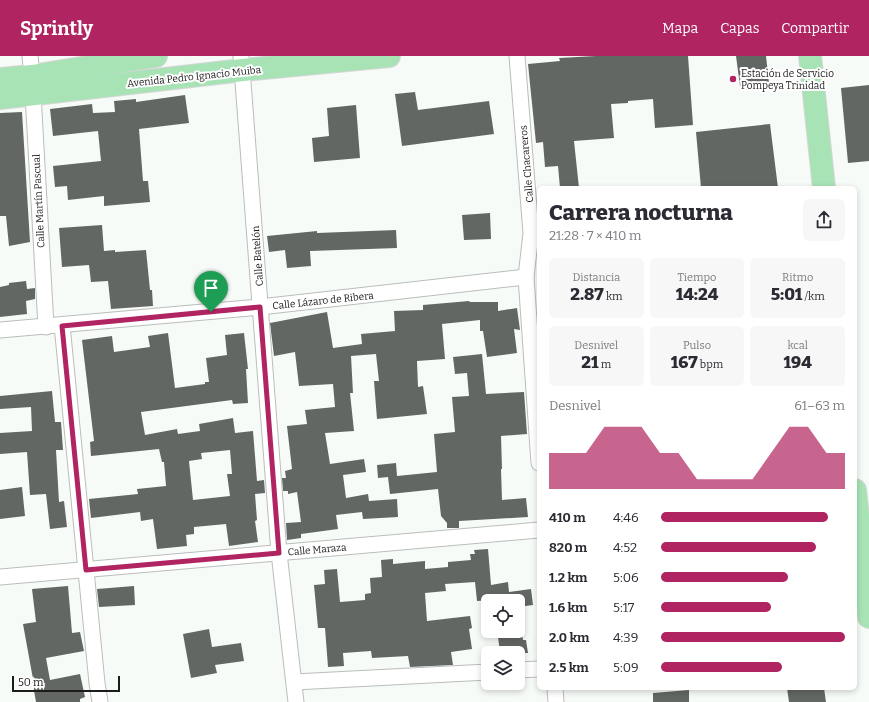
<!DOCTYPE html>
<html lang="es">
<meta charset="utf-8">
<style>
body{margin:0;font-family:Bitter,serif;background:#f7f7f7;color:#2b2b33;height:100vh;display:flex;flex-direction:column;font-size:15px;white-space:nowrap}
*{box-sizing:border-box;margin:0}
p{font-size:13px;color:#7c7c81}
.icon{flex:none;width:22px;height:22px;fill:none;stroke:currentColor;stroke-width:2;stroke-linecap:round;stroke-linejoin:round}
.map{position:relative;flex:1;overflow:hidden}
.drawer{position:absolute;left:537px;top:130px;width:320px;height:504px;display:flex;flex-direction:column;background:#fff;border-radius:6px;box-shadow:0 2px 6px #0003}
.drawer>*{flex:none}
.fabs{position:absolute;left:481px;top:538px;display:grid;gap:8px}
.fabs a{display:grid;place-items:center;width:44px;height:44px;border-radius:6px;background:#fff;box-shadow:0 2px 6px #0003;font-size:20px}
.scale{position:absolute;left:12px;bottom:10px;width:108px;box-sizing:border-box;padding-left:4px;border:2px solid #1a1b1a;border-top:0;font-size:11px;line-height:14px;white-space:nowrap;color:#1a1b1a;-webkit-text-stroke:3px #fff;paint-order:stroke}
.pin{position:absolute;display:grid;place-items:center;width:34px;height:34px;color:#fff;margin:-41px -17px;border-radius:50% 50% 50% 0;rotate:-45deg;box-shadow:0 0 4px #0007}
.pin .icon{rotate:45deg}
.round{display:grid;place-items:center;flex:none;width:42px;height:42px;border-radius:6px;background:#f7f7f7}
.headline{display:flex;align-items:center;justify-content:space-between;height:68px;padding:0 12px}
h1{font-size:22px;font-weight:800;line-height:30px}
.stats{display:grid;grid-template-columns:repeat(3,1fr);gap:6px;height:68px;padding:4px 12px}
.stats div{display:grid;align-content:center;border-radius:6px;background:#f7f7f7;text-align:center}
.stats b{font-size:17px;font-weight:800}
.stats small{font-size:11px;font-weight:400}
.stats p{font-size:11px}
.chart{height:112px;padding:8px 12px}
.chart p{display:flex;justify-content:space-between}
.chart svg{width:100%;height:72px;margin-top:4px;fill:#b02461;opacity:.7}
ul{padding:0 12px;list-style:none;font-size:13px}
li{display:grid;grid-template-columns:64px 48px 1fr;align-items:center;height:30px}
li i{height:10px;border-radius:5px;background:#b02461}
header{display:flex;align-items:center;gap:24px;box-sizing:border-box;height:56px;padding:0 20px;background:#b02461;color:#fff}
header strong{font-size:19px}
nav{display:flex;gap:22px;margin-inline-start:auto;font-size:14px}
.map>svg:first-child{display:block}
.building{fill:#636764;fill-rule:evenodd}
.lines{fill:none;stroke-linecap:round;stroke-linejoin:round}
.minor-casing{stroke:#babeba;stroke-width:17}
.primary-casing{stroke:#d6d6d6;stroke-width:24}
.minor{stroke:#fff;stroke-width:15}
.primary{stroke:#a8e3b6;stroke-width:22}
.route-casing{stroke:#fff;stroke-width:8}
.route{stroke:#b02461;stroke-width:5}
.poi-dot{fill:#b02461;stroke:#fff;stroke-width:1.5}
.labels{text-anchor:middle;stroke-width:4;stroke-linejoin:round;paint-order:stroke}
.poi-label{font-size:10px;fill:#1a1b1a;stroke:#fff;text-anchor:start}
.street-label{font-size:10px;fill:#1a1b1a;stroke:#fff}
</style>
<header>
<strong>Sprintly</strong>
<nav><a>Mapa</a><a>Capas</a><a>Compartir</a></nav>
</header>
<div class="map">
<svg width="869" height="646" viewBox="0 0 869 646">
<rect width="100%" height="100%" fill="#f7fbf8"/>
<g class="building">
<polygon points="596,0 688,0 693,69 655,72 653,43 628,45 628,47 611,48 614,82 574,85 579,132 560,132 558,110 545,111 543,86 536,87 528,8 560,5 559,2"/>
<polygon points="736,0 766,0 769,27 740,30"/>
<polygon points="869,29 869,105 848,107 841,32"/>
<polygon points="415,36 418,54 489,45 494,78 402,90 395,38"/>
<polygon points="185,39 189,67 139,73 143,125 148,125 150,146 104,150 104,140 68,144 67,130 55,131 53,110 101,105 98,75 53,80 50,53 92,48 93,57 115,56 114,45 136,43 136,46"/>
<polygon points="356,49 360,102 314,106 312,82 329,80 327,52"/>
<polygon points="22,56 30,186 9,190 6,160 0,160 0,57"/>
<polygon points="770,68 778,132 701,132 696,76"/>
<polygon points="490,157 491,183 464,184 462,159"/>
<polygon points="102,169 104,195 115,194 115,196 146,194 150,234 152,234 153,250 111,253 108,225 91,226 89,209 62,211 59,172"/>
<polygon points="396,174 397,192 310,195 311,210 287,212 285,194 269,196 267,180 317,175 317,177"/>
<polygon points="26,225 27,233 35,232 35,243 26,245 27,258 0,261 0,231 9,229 9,227"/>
<polygon points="469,245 470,246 498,246 498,255 517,252 520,274 514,273 517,297 487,301 483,275 480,275 480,264 442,268 445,303 417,305 418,331 423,330 427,358 377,363 374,325 379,325 376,298 351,300 353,337 350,337 354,375 325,377 330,408 364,403 366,416 343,419 346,442 368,438 369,445 397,443 398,461 363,463 362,456 336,459 338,473 301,478 301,482 287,484 286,467 301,466 297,436 288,438 288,435 283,435 282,422 286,422 285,415 292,413 287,370 307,368 305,354 335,351 333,328 299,330 295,296 274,300 270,267 327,256 333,292 362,288 361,278 395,275 394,255 423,254 423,249"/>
<path d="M168,277L175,332L205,328V326H209L206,302L227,299L225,279L244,277L248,313H246L248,347L233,348L232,344L141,356L145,379L177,373L178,378L200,375L199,368L233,362L235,377L253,375L257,425L264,424L265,437L255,438L257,464L255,465L258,486L229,490L226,468L194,471V478L186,479L187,490L157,493L153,463L141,465L140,456L91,462L89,443L138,438L137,433L166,430L164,406H162L159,393L91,400L90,386L94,385L82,284L112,280L114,296L150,291L148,280ZM230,394L232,418H227L230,440L193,444L189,405L202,403L201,397Z"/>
<polygon points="482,298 486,338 524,336 527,378 501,380 502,413 501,413 502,444 526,442 528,461 459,465 459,472 447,472 447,467 441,460 438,433 390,438 388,421 378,422 377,409 396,407 397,420 437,416 434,378 455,376 452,341 469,340 467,317 455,318 453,301"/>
<polygon points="52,335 55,366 61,366 63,394 56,394 59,446 64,445 67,471 50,473 46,438 30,439 27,396 0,398 0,377 32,375 31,351 0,353 0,340"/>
<polygon points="22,431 25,460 0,463 0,434"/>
<polygon points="488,493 491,529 508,526 509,536 531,533 533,549 518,551 518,545 494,545 494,544 477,545 475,526 445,528 446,535 425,537 427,565 470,560 472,572 469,573 472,593 451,596 453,609 410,611 408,600 372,602 371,595 343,597 344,610 328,611 325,572 318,572 314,529 325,528 324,514 337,513 340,546 365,544 365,538 371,537 370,522 382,521 381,504 393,503 393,508 425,505 425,513 448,511 448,506 471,504 470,498 475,498 474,494"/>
<polygon points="68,530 72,577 80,576 84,595 46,602 50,624 80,618 85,641 80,643 80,646 36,646 32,623 33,623 23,568 36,566 32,533"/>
<polygon points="134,530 135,549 99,551 97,533"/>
<polygon points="209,573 212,591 241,587 244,605 215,609 217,617 191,622 183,578"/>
<polygon points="522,578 523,584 526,584 528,597 500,597 498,581"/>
<polygon points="787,632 824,632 826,646 789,646"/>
<polygon points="689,634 689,646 653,646 653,637"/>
</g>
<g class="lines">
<g class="minor-casing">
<g id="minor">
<polyline points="30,0 32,20 46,271"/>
<polyline points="241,0 279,497 296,646"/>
<polyline points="517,0 531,177 526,221 539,407"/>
<polyline points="62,269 97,627 100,646"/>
<polyline points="0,274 260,251 526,221"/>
<polyline points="0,521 539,474"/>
<polyline points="518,614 539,613"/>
<polyline points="294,626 488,616"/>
<polyline points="555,632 556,646"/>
</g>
</g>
<g class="primary-casing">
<g id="primary">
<polyline points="810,0 824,132"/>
<polyline points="0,23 32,20 156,0"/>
<polyline points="0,42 243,14 389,0"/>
<polyline points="855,434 869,561"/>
</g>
</g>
<use href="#minor" class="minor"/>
<use href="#primary" class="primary"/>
</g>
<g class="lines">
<g class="route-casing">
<polygon id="route" points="260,251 279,497 86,514 62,270"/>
</g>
<use href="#route" class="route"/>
</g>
<circle class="poi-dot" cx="733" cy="23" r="4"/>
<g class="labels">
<g class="poi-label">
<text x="741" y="21">Estación de Servicio<tspan x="741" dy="12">Pompeya Trinidad</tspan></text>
</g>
<g class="street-label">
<text transform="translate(194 20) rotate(-6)" y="4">Avenida Pedro Ignacio Muiba</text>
<text transform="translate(526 108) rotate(-95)" y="4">Calle Chacareros</text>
<text transform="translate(38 145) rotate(-93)" y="4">Calle Martín Pascual</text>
<text transform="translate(257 200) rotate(-94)" y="4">Calle Batelón</text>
<text transform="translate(323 244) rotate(-6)" y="4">Calle Lázaro de Ribera</text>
<text transform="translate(317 493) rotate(-5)" y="4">Calle Maraza</text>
</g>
</g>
</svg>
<div class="fabs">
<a><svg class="icon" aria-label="locate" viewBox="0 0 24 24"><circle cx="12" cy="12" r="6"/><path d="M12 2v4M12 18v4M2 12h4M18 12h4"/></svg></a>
<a><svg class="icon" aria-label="layers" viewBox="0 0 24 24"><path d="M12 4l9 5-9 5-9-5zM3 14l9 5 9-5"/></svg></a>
</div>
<div class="scale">50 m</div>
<div class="pin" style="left:211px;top:256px;background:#1e9e55"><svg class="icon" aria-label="arrive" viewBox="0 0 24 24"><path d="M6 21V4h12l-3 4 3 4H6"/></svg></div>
<section class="drawer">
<div class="headline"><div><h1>Carrera nocturna</h1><p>21:28 · 7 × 410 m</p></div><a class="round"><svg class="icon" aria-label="share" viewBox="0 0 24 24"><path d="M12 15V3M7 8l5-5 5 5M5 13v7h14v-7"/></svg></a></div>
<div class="stats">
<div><p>Distancia</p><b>2.87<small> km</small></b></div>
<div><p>Tiempo</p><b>14:24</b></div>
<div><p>Ritmo</p><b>5:01<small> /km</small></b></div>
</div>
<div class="stats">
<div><p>Desnivel</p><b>21<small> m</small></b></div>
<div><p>Pulso</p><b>167<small> bpm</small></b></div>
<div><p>kcal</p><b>194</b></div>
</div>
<div class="chart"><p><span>Desnivel</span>61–63 m</p>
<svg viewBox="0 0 160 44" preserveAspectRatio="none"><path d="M0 44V22L10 22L20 22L30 6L40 6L50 6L60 22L70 22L80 38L90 38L100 38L110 38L120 22L130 6L140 6L150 22L160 22V44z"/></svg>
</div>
<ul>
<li><b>410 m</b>4:46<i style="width:91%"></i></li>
<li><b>820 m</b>4:52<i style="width:84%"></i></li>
<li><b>1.2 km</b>5:06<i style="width:69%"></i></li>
<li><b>1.6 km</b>5:17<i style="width:60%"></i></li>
<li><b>2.0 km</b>4:39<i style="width:100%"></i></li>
<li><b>2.5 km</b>5:09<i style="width:66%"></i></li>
</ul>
</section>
</div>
